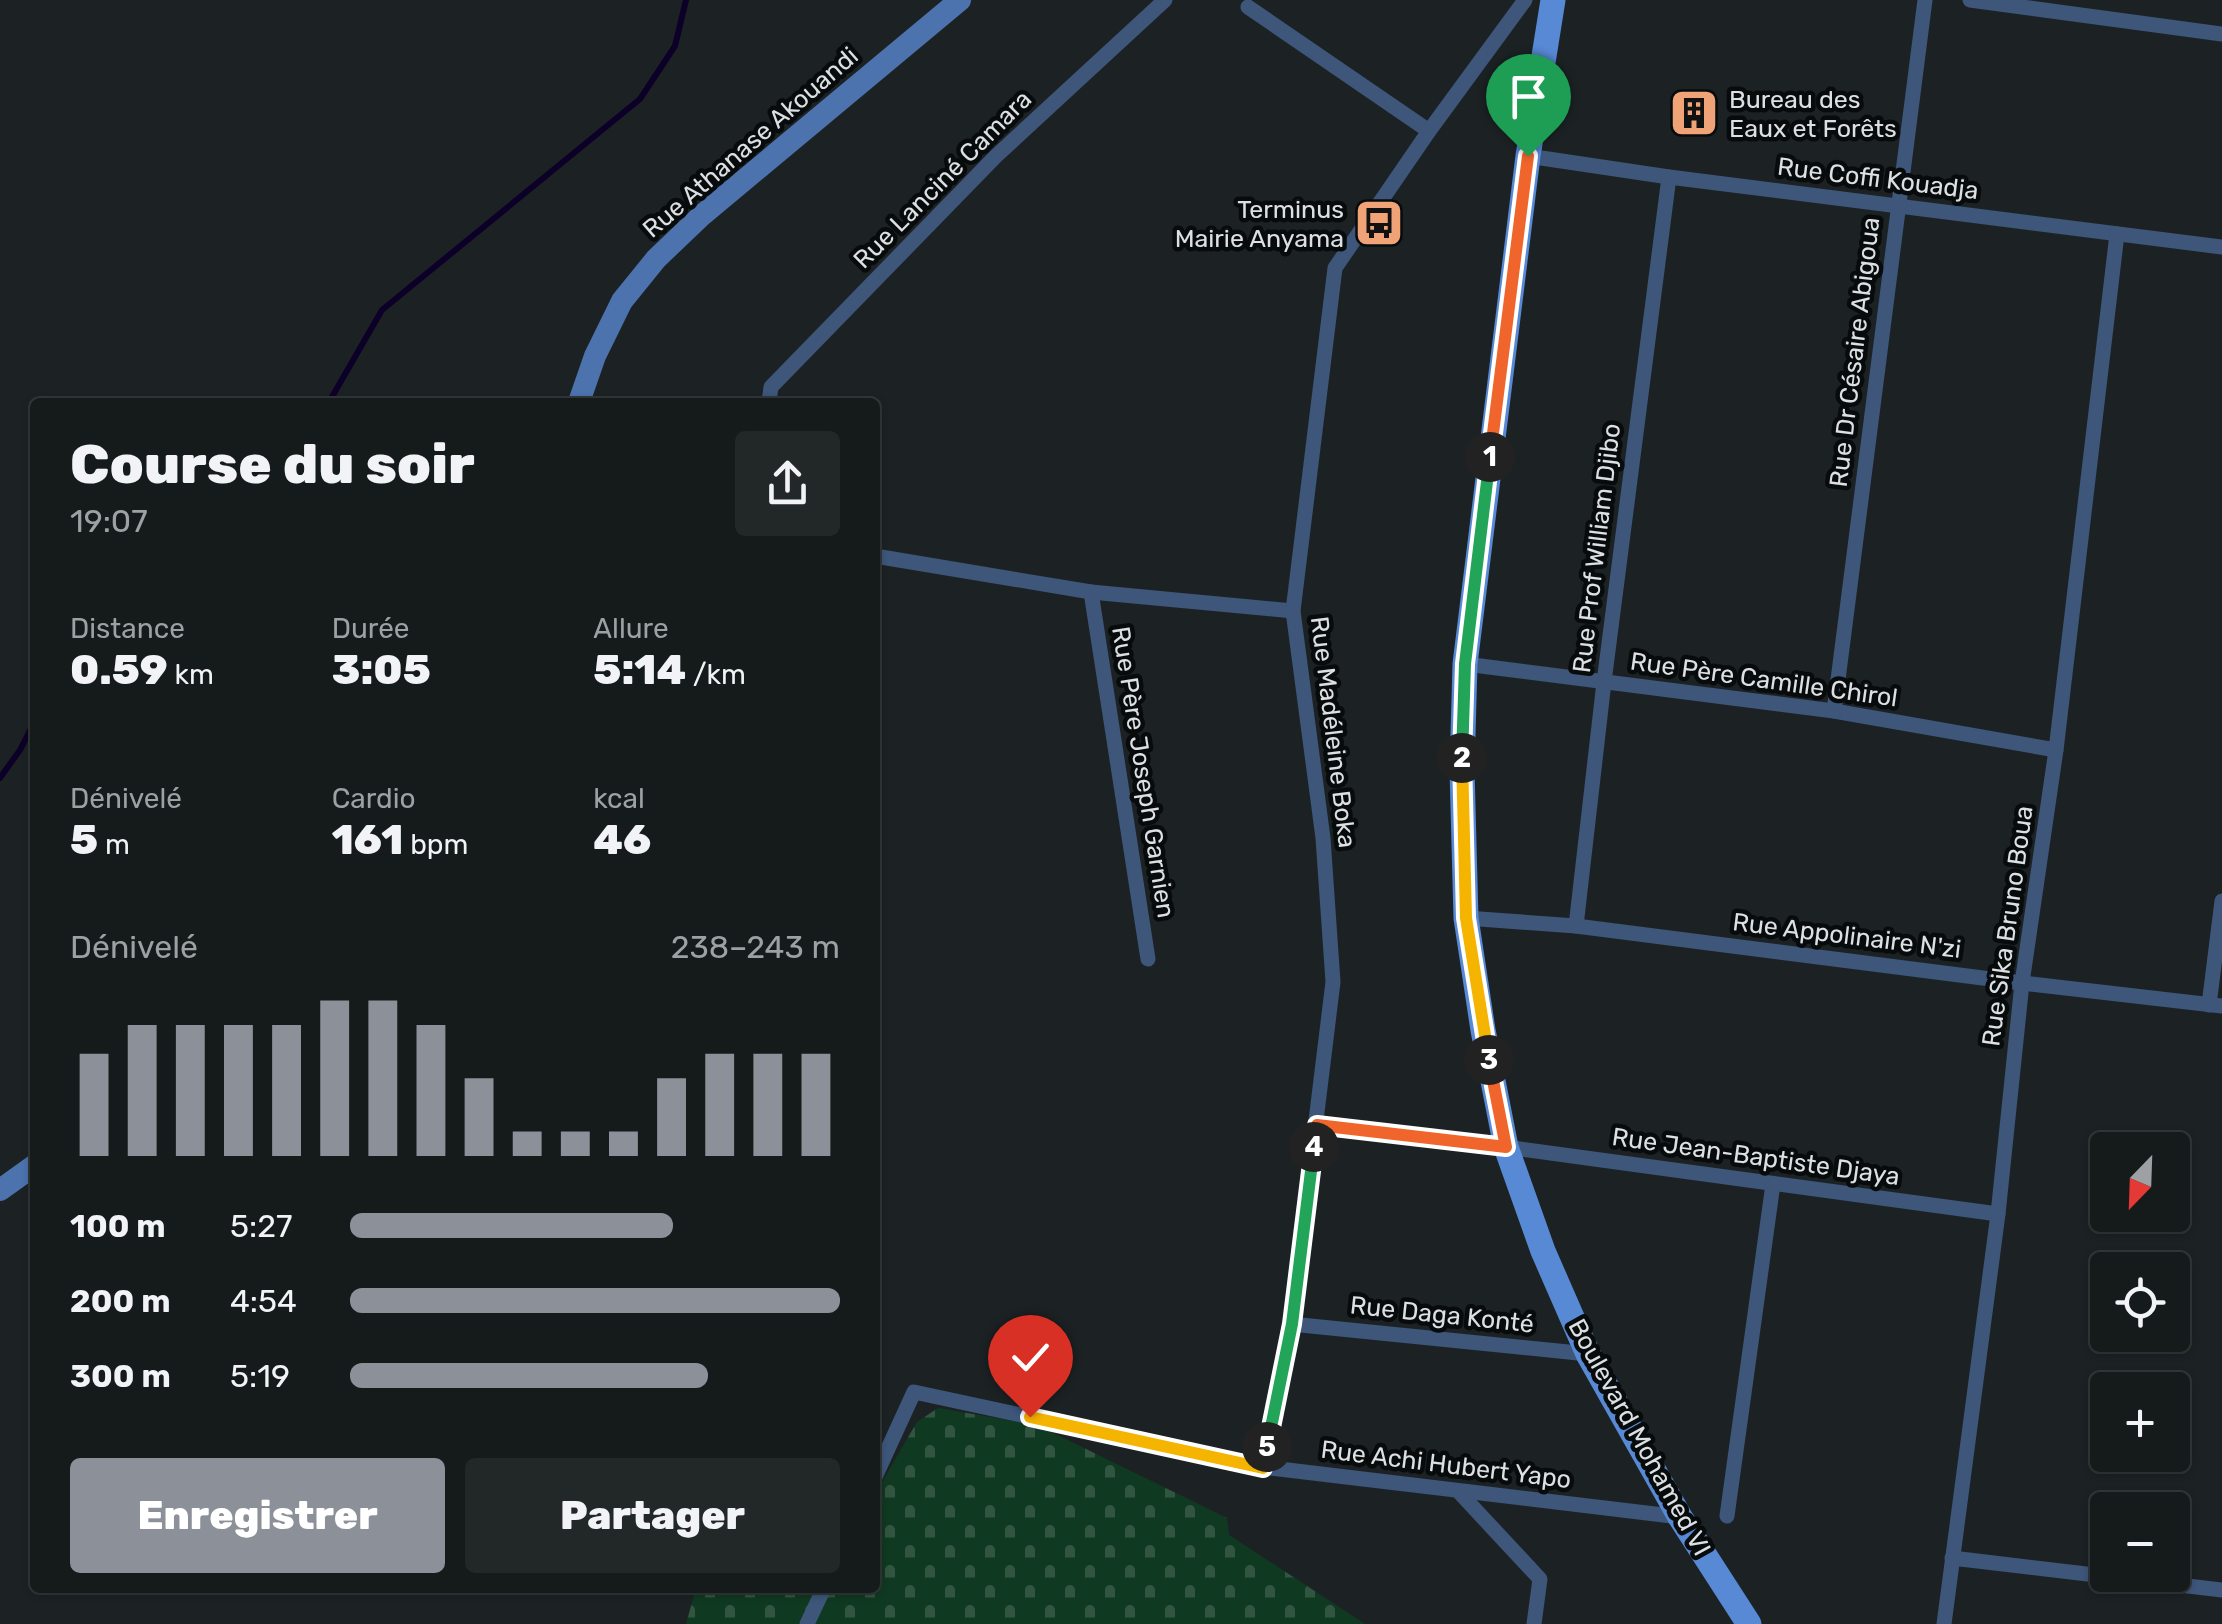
<!DOCTYPE html>
<html lang="fr">
<meta charset="utf-8">
<style>
body{margin:0;font-family:Rubik,sans-serif;background:#222728;color:#f1f3f6;height:100vh;display:flex;flex-direction:column;font-size:38px;white-space:nowrap}
*{box-sizing:border-box;margin:0}
p{font-size:32px;color:#9da1a3}
.icon{flex:none;width:55px;height:55px;fill:none;stroke:currentColor;stroke-width:2;stroke-linecap:round;stroke-linejoin:round}
.map{position:relative;flex:1;overflow:hidden}
.sheet{position:absolute;left:30px;top:398px;width:850px;height:1195px;display:flex;flex-direction:column;background:#151a1b;border-radius:10px;box-shadow:0 2px 8px #0004,0 0 0 2px #34383a}
.sheet>*{flex:none}
.needle{width:65px;rotate:203deg}
.tools{position:absolute;left:2090px;top:1132px;display:grid;gap:20px}
.tools a{display:grid;place-items:center;width:100px;height:100px;border-radius:10px;background:#151a1b;box-shadow:0 2px 8px #0004,0 0 0 2px #34383a;font-size:50px}
.pin{position:absolute;display:grid;place-items:center;width:85px;height:85px;color:#fff;margin:-102px -42px;border-radius:50% 50% 50% 0;rotate:-45deg;box-shadow:0 0 10px #0007}
.pin .icon{rotate:45deg}
.km{position:absolute;width:50px;height:50px;margin:-25px;border-radius:50%;background:#222;color:#fff;font-size:28px;line-height:50px;text-align:center}
.round{display:grid;place-items:center;flex:none;width:105px;height:105px;border-radius:10px;background:#222728}
.overview{display:flex;align-items:center;justify-content:space-between;height:170px;padding:0 40px}
h1{font-size:55px;font-weight:800;line-height:75px}
.figures{display:grid;grid-template-columns:repeat(3,1fr);gap:15px;height:170px;padding:10px 40px}
.figures div{display:grid;align-content:center}
.figures b{font-size:42px;font-weight:800}
.figures small{font-size:28px;font-weight:400}
.figures p{font-size:28px}
.chart{height:280px;padding:20px 40px}
.chart p{display:flex;justify-content:space-between}
.chart svg{width:100%;height:180px;margin-top:10px;stroke:#8c9099;stroke-width:6}
.primary-button{display:flex;gap:20px;margin-top:auto;padding:20px 40px}
.primary-button a{flex:1;height:115px;border-radius:10px;background:#8c9099;color:#fff;font-size:40px;font-weight:800;line-height:115px;text-align:center}
.primary-button a+a{background:#222728;color:#f1f3f6}
ul{padding:0 40px;list-style:none;font-size:32px}
li{display:grid;grid-template-columns:160px 120px 1fr;align-items:center;height:75px}
li i{height:25px;border-radius:12px;background:#8c9099}
.map>svg:first-child{display:block}
.cemetery{fill:url(#cemetery-stones)}
.lines{fill:none;stroke-linecap:round;stroke-linejoin:round}
.stream{stroke:#0d0028;stroke-width:6}
.street{stroke:#3d567a;stroke-width:15}
.secondary{stroke:#4c73ae;stroke-width:22}
.primary{stroke:#5789d5;stroke-width:25}
.split-1-casing{stroke:#fff;stroke-width:20}
.split-2-casing{stroke:#fff;stroke-width:20}
.split-3-casing{stroke:#fff;stroke-width:20}
.split-4-casing{stroke:#fff;stroke-width:20}
.split-5-casing{stroke:#fff;stroke-width:20}
.split-6-casing{stroke:#fff;stroke-width:20}
.split-1{stroke:#f0652b;stroke-width:12}
.split-2{stroke:#22a559;stroke-width:12}
.split-3{stroke:#f5b400;stroke-width:12}
.split-4{stroke:#f0652b;stroke-width:12}
.split-5{stroke:#22a559;stroke-width:12}
.split-6{stroke:#f5b400;stroke-width:12}
.labels{text-anchor:middle;stroke-width:9;stroke-linejoin:round;paint-order:stroke}
.poi-label{font-size:25px;fill:#dce0e2;stroke:#080b0c;text-anchor:start}
.street-label{font-size:25px;fill:#dce0e2;stroke:#080b0c}
</style>
<div class="map">
<svg width="2222" height="1624" viewBox="0 0 2222 1624">
<defs>
<pattern id="cemetery-stones" width="16" height="16" patternUnits="userSpaceOnUse" patternTransform="scale(2.5)"><rect width="16" height="16" fill="#103921"/><path d="M2 7V4a2 2 0 0 1 4 0v3zM10 15v-3a2 2 0 0 1 4 0v3z" fill="#325541"/></pattern>
</defs>
<rect width="100%" height="100%" fill="#1c2224"/>
<polygon class="cemetery" points="938,1408 1037,1425 1227,1518 1229,1535 1365,1624 686,1624 696,1588 875,1588 875,1494 917,1422"/>
<g class="lines">
<g class="stream">
<polyline points="329,402 382,310 640,99 675,46 686,0"/>
<polyline points="0,778 20,750 35,721"/>
</g>
<g class="street">
<polyline points="1970,0 2222,34"/>
<polyline points="1248,7 1429,131"/>
<polyline points="1528,156 1669,177 2222,247"/>
<polyline points="769,402 771,387 996,156 1165,0"/>
<polyline points="875,556 1091,592 1293,611"/>
<polyline points="1091,592 1148,959"/>
<polyline points="1465,664 1834,711 2056,750"/>
<polyline points="1834,711 1925,0"/>
<polyline points="1466,918 1576,926 2022,983 2222,1006"/>
<polyline points="1576,926 1604,682 1669,177"/>
<polyline points="2209,1005 2222,901"/>
<polyline points="1317,1125 1506,1147 1998,1214"/>
<polyline points="1291,1324 1588,1354"/>
<polyline points="1263,1467 1291,1324 1333,982 1323,838 1293,611 1335,268 1429,131 1525,0"/>
<polyline points="875,1477 914,1392 1263,1467 1680,1517"/>
<polyline points="1458,1491 1540,1579 1534,1624"/>
<polyline points="1727,1516 1773,1184"/>
<polyline points="1952,1558 2222,1590"/>
<polyline points="807,1624 824,1588"/>
<polyline points="1944,1624 1998,1214 2022,983 2056,750 2117,234"/>
</g>
<g class="secondary">
<polyline points="579,402 595,356 622,301 656,259 701,216 960,0"/>
<polyline points="0,1190 35,1165"/>
</g>
<polyline class="primary" points="1553,0 1528,156 1465,664 1462,770 1466,918 1483,1030 1506,1147 1543,1251 1588,1354 1680,1517 1749,1624"/>
</g>
<g class="lines">
<g class="split-1-casing">
<polyline id="split-1" points="1490,457 1528,156"/>
</g>
<g class="split-2-casing">
<polyline id="split-2" points="1462,758 1465,664 1490,457"/>
</g>
<g class="split-3-casing">
<polyline id="split-3" points="1462,758 1466,918 1489,1060"/>
</g>
<g class="split-4-casing">
<polyline id="split-4" points="1314,1147 1317,1125 1506,1147 1489,1060"/>
</g>
<g class="split-5-casing">
<polyline id="split-5" points="1267,1447 1292,1324 1314,1147"/>
</g>
<g class="split-6-casing">
<polyline id="split-6" points="1030,1417 1263,1468 1267,1447"/>
</g>
<use href="#split-1" class="split-1"/>
<use href="#split-2" class="split-2"/>
<use href="#split-3" class="split-3"/>
<use href="#split-4" class="split-4"/>
<use href="#split-5" class="split-5"/>
<use href="#split-6" class="split-6"/>
</g>
<defs>
<g id="building-square" transform="scale(2.5)"><rect x="-9" y="-9" width="18" height="18" rx="4" fill="#efa377" stroke="#080b0c"/><path d="M-4-6H4V6H1V3H-1V6H-4ZM-2.5-4.3h1.7v1.8h-1.7ZM.8-4.3h1.7v1.8H.8ZM-2.5-1h1.7V.8h-1.7ZM.8-1h1.7V.8H.8Z" fill="#111"/></g>
<g id="bus-square" transform="scale(2.5)"><rect x="-9" y="-9" width="18" height="18" rx="4" fill="#efa377" stroke="#080b0c"/><path d="M-5-6H5V4H4V6H2V4H-2V6H-4V4H-5ZM-3.5-4V0h7V-4ZM-3.5 1.2v1.5H-2V1.2ZM2 1.2v1.5H3.5V1.2Z" fill="#111"/></g>
</defs>
<g fill-rule="evenodd">
<use href="#building-square" x="1694" y="113"/>
<use href="#bus-square" x="1379" y="223"/>
</g>
<g class="labels">
<g class="poi-label">
<text x="1729" y="108">Bureau des<tspan x="1729" dy="29">Eaux et Forêts</tspan></text>
<text x="1344" y="218" text-anchor="end">Terminus<tspan x="1344" dy="29">Mairie Anyama</tspan></text>
</g>
<g class="street-label">
<text transform="translate(750 142) rotate(-41)" y="9">Rue Athanase Akouandi</text>
<text transform="translate(1878 178) rotate(7)" y="9">Rue Coffi Kouadja</text>
<text transform="translate(942 179) rotate(-45)" y="9">Rue Lanciné Camara</text>
<text transform="translate(1854 352) rotate(-83)" y="9">Rue Dr Césaire Abigoua</text>
<text transform="translate(1596 548) rotate(-83)" y="9">Rue Prof William Djibo</text>
<text transform="translate(1764 679) rotate(8)" y="9">Rue Père Camille Chirol</text>
<text transform="translate(1334 732) rotate(83)" y="9">Rue Madéleine Boka</text>
<text transform="translate(1144 772) rotate(81)" y="9">Rue Père Joseph Garnien</text>
<text transform="translate(2007 926) rotate(-82)" y="9">Rue Sika Bruno Boua</text>
<text transform="translate(1847 935) rotate(7)" y="9">Rue Appolinaire N'zi</text>
<text transform="translate(1756 1156) rotate(8)" y="9">Rue Jean-Baptiste Djaya</text>
<text transform="translate(1442 1314) rotate(6)" y="9">Rue Daga Konté</text>
<text transform="translate(1640 1437) rotate(61)" y="9">Boulevard Mohamed VI</text>
<text transform="translate(1446 1464) rotate(7)" y="9">Rue Achi Hubert Yapo</text>
</g>
</g>
</svg>
<div class="tools">
<a><svg class="needle" viewBox="-14 -14 28 28"><path d="M0-13l5 13h-10z" fill="#e53935"/><path d="M0 13l5-13h-10z" fill="#9da1a3"/></svg></a>
<a><svg class="icon" aria-label="locate" viewBox="0 0 24 24"><circle cx="12" cy="12" r="6"/><path d="M12 2v4M12 18v4M2 12h4M18 12h4"/></svg></a>
<a>+</a>
<a>−</a>
</div>
<div class="pin" style="left:1528px;top:156px;background:#1e9e55"><svg class="icon" aria-label="arrive" viewBox="0 0 24 24"><path d="M6 21V4h12l-3 4 3 4H6"/></svg></div>
<div class="pin" style="left:1030px;top:1417px;background:#d93025"><svg class="icon" aria-label="check" viewBox="0 0 24 24"><path d="M5 12l5 5 9-10"/></svg></div>
<b class="km" style="left:1490px;top:457px">1</b>
<b class="km" style="left:1462px;top:758px">2</b>
<b class="km" style="left:1489px;top:1060px">3</b>
<b class="km" style="left:1314px;top:1147px">4</b>
<b class="km" style="left:1267px;top:1447px">5</b>
<section class="sheet">
<div class="overview"><div><h1>Course du soir</h1><p>19:07</p></div><a class="round"><svg class="icon" aria-label="share" viewBox="0 0 24 24"><path d="M12 15V3M7 8l5-5 5 5M5 13v7h14v-7"/></svg></a></div>
<div class="figures">
<div><p>Distance</p><b>0.59<small> km</small></b></div>
<div><p>Durée</p><b>3:05</b></div>
<div><p>Allure</p><b>5:14<small> /km</small></b></div>
</div>
<div class="figures">
<div><p>Dénivelé</p><b>5<small> m</small></b></div>
<div><p>Cardio</p><b>161<small> bpm</small></b></div>
<div><p>kcal</p><b>46</b></div>
</div>
<div class="chart"><p><span>Dénivelé</span>238–243 m</p>
<svg viewBox="0 0 160 44" preserveAspectRatio="none"><path d="M5 44V19M15 44V12M25 44V12M35 44V12M45 44V12M55 44V6M65 44V6M75 44V12M85 44V25M95 44V38M105 44V38M115 44V38M125 44V25M135 44V19M145 44V19M155 44V19"/></svg>
</div>
<ul>
<li><b>100 m</b>5:27<i style="width:66%"></i></li>
<li><b>200 m</b>4:54<i style="width:100%"></i></li>
<li><b>300 m</b>5:19<i style="width:73%"></i></li>
</ul>
<div class="primary-button"><a>Enregistrer</a><a>Partager</a></div>
</section>
</div>
